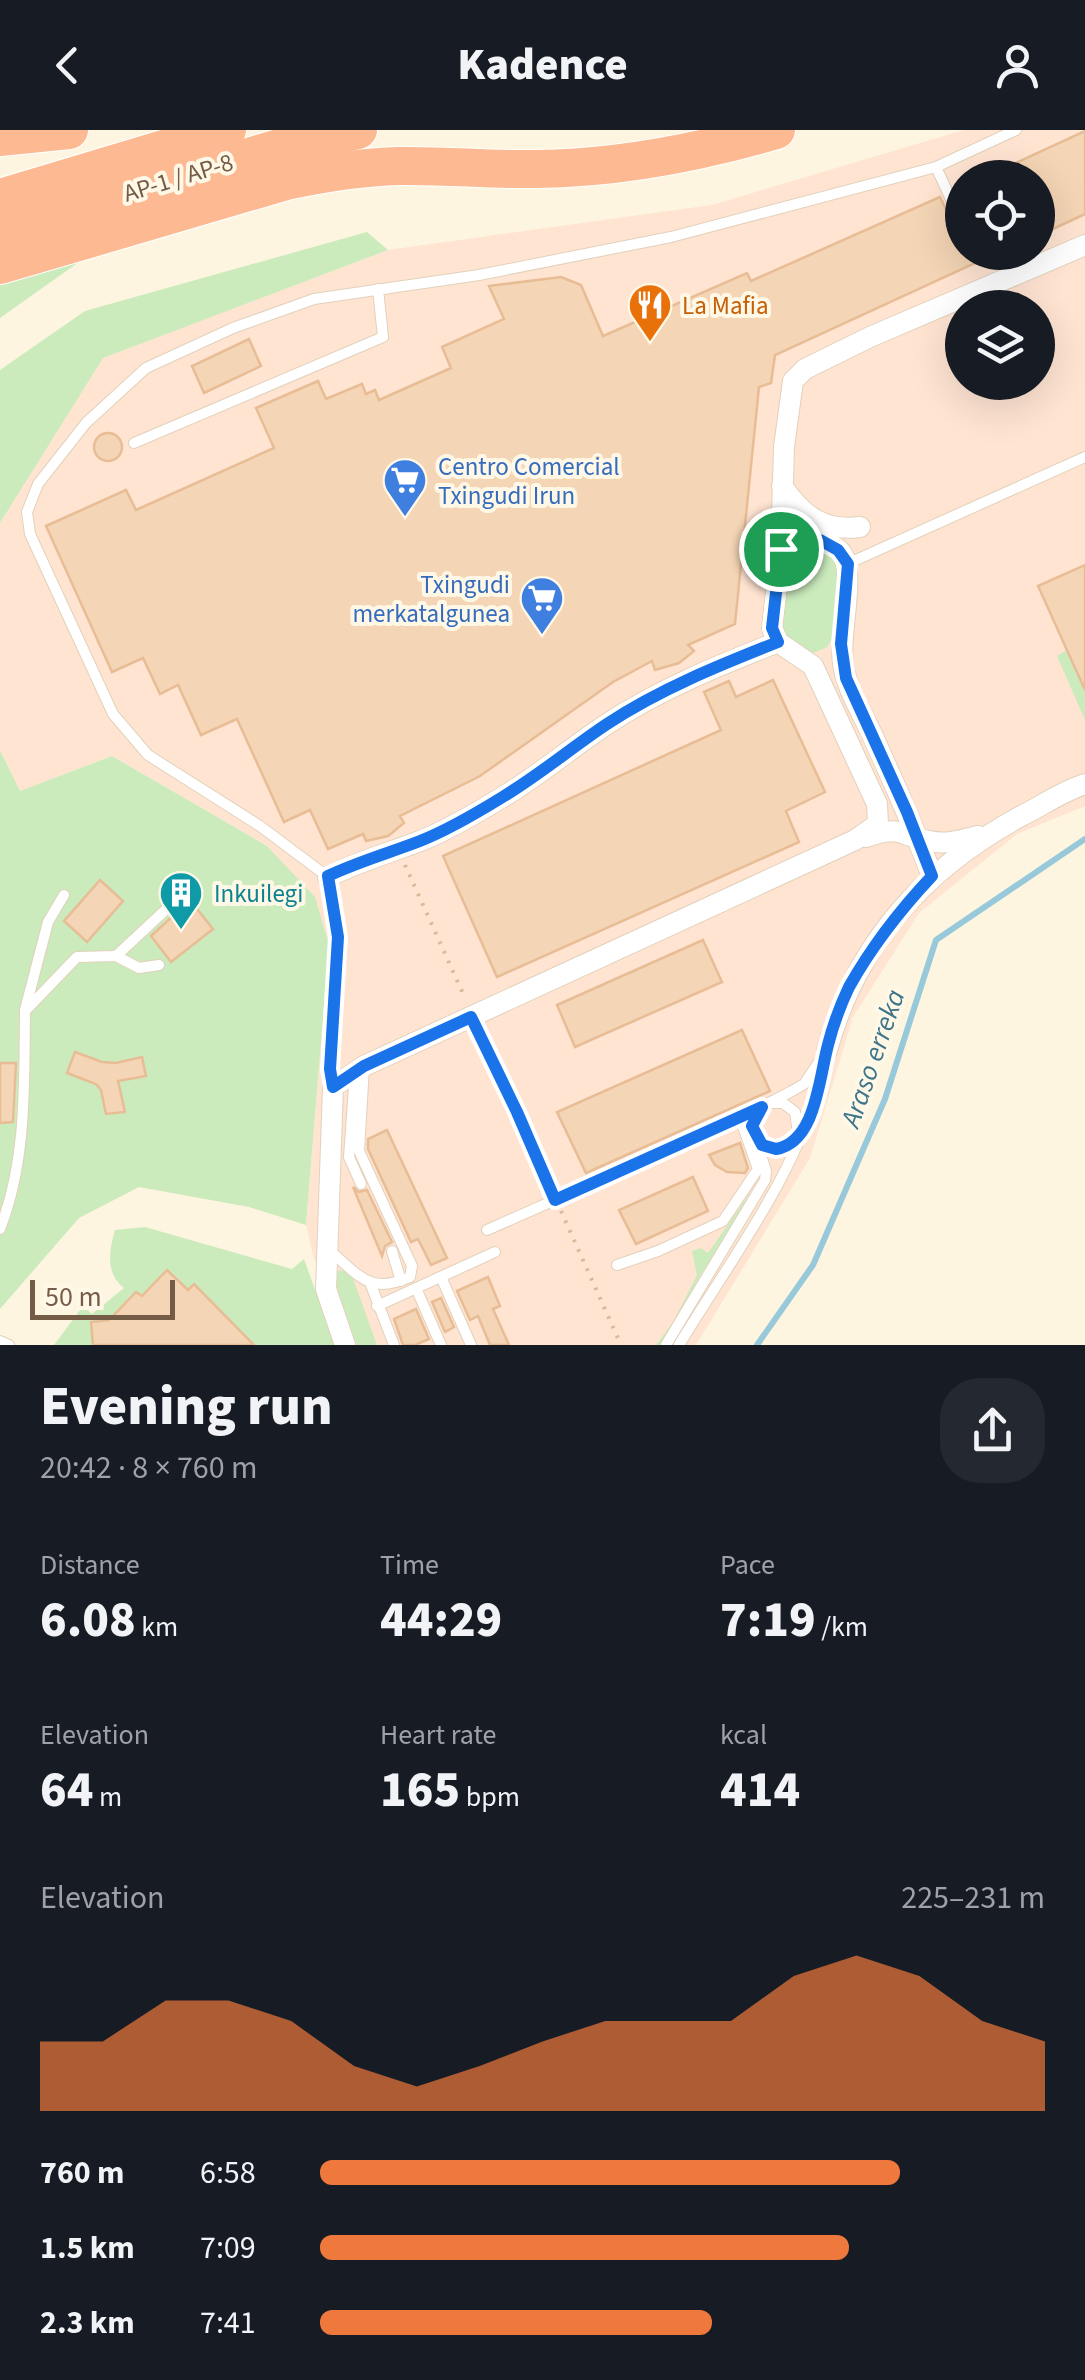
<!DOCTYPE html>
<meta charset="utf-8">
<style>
body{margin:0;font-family:"Source Sans 3",sans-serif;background:#242831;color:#f1f3f6;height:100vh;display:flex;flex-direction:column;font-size:38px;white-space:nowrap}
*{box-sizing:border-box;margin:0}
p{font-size:32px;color:#9ea1a6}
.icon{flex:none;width:55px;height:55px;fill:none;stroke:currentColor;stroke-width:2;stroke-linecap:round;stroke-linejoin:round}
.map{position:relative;height:1215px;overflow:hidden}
.side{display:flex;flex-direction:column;background:#171b24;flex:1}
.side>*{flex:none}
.buttons{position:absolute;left:945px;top:30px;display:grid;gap:20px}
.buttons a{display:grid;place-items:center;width:110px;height:110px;border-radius:50%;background:#171b24;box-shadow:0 10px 40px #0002;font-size:50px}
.scale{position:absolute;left:30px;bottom:25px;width:145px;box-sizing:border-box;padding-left:10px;border:5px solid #755c46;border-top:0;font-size:28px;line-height:35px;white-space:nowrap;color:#755c46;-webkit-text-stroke:8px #fff8e6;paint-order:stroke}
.pin{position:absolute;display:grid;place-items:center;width:85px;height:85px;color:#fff;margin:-42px;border:5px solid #fff;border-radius:50%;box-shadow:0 2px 10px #0007}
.round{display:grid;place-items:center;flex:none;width:105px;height:105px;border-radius:40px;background:#242831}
.overview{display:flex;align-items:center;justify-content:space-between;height:170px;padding:0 40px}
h1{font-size:55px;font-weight:800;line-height:75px}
.figures{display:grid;grid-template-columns:repeat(3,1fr);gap:15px;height:170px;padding:10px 40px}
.figures div{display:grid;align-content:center}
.figures b{font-size:50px;font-weight:800}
.figures small{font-size:28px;font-weight:400}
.figures p{font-size:28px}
.chart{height:280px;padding:20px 40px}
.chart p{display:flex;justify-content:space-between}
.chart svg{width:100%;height:180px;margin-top:10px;fill:#ef783c;opacity:.7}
ul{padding:0 40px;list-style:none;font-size:32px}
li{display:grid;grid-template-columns:160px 120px 1fr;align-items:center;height:75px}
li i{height:25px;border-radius:12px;background:#ef783c}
header{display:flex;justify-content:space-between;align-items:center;height:130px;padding:0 40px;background:#171b24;font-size:45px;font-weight:800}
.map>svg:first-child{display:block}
.commercial{fill:#ffe4d2;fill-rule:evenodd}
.green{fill:#cbebbd}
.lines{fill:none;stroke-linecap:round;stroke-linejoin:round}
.stream{stroke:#98c9da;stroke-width:6}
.building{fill:#f4d5b5;stroke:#e8bd95;stroke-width:2.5}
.lane-casing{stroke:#e2d1bb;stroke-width:12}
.street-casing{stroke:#e2d1bb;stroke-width:22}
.highway-casing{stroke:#fff;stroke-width:40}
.path{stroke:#d9b999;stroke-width:4;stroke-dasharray:2.5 8;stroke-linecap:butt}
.lane{stroke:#fff;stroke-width:10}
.street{stroke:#fff;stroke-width:20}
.highway{stroke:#fcb992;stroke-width:38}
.route-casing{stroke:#fff;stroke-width:20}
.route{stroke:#1a73e8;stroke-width:12}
.labels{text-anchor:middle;stroke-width:8;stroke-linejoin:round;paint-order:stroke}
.street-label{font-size:25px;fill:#755c46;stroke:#fff8e6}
.food-label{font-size:25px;fill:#c56008;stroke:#fff8e6;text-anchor:start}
.shop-label{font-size:25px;fill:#366cbe;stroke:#fff8e6;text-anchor:start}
.culture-label{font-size:25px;fill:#0d838f;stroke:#fff8e6;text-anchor:start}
.water-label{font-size:28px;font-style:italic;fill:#3e758a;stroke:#fff8e6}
</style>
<header><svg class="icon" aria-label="back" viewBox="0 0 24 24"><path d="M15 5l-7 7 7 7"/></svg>Kadence<svg class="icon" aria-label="person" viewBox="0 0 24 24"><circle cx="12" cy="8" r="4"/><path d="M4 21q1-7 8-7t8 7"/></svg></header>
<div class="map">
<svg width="1085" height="1215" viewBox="0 0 1085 1215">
<rect width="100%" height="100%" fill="#fdf5df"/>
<path class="commercial" d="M964,0H1085V676L1017,704L919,783L853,887L810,1028L696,1215H349L314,1129L306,1095L329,815L267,716L112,626L20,661L0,620V393L102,228L388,120L712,75ZM962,48H1038V122H962ZM962,178H1038V252H962Z"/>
<g class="green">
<polygon points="367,102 388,120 103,228 0,393 0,240 85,181"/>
<polygon points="86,127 0,188 0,143"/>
<path d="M809,419C820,421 830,423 836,433C843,447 838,508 826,518C825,518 812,523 811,524L786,507L782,496L789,435L794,426Z"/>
<polygon points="1067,520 1085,560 1085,590 1057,526"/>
<polygon points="0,620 20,661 112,626 267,716 315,767 329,815 306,1095 249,1077 139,1057 79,1088 0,1179"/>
<polygon points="750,1063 753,1064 700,1146 677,1192 660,1215 656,1215 673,1192 697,1145 692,1121 701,1118 708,1123"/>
<path d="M145,1097L292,1139L304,1129L335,1215H54L83,1176L92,1184L124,1158C105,1143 109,1121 115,1100Z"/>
<polygon points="339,1140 351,1143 377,1215 357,1215 340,1179 335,1144"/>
</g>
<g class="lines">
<polyline class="stream" points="757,1215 813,1135 885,969 936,810 1085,709"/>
</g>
<g class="building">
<polygon points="1085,1 1085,84 1038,106 1038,48 983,48"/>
<polygon points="940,67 955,98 962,102 962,122 999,122 775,225 771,253 759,257 735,494 688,515 694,521 679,533 655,540 652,531 613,552 480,646 400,686 404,693 388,706 366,711 363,704 328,719 310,680 284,692 237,589 201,605 178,555 160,564 143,528 112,542 46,396 126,360 136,380 274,318 256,278 318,251 326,269 362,254 366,264 375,260 379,270 451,238 442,217 504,189 489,156 561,147 581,155 603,206 747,143 751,151"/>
<polygon points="249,209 261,236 204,263 192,236"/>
<circle cx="108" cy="317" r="14"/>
<polygon points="1085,435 1085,560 1038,456"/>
<polygon points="773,550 825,662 786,681 799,712 497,847 443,726 721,600 704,562 729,551 736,567"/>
<polygon points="100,750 123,771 87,812 64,791"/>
<polygon points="190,770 213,799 171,832 151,806"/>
<polygon points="703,810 722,852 575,917 557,875"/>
<polygon points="742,900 770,961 586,1043 557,982"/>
<polygon points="75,922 102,932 116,933 142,927 146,946 118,951 125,982 106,984 101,960 96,954 67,943"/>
<polygon points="0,933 16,933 13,992 0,993"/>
<polygon points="387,1000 447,1128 431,1135 418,1109 411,1112 368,1019 368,1009"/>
<polygon points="740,1013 748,1038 745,1043 727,1042 715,1035 709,1025"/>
<polygon points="693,1047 708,1081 636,1114 619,1080"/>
<polygon points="353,1057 359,1062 367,1060 392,1112 385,1116 382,1126"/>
<polygon points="167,1140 188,1160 194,1154 254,1215 93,1215 91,1192 109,1190 136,1162 142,1166"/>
<polygon points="488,1147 500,1176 493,1179 509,1215 490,1215 478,1186 470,1190 457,1161"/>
<polygon points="441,1168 454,1197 445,1202 432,1172"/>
<polygon points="416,1179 429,1209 415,1215 403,1215 394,1189"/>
</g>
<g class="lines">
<g class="lane-casing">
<g id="lane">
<polyline points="936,37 962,93"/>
<polyline points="134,313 383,207 378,159"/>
<polyline points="847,434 1085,327"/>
<polyline points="116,826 174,772"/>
<polyline points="25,880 48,792 64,765"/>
<polyline points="355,943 349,1027 361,1054"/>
<polyline points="333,957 329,939 337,807 328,747 260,696 148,625 113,584 30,404 27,382 38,354 86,293 146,238 233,198 314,169 479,145 671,107 936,37 1016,0"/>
<polyline points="771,973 783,973 795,982 798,1003"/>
<polyline points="757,1010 775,1019 794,1010"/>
<path d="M0,1099C27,1030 24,954 25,881L77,827L116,826L139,838L159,835"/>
<polyline points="487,1100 740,988 792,961 804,954 827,920"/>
<path d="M329,1120C360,1146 369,1165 410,1147L412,1136L359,1021L364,937"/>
<polyline points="392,1121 401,1151"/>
<polyline points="617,1135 658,1121 723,1091 758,1039 740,988"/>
<polyline points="441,1147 471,1215"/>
<polyline points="371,1155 394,1215"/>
<polyline points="416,1158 441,1215"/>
<polyline points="377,1176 495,1122"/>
<polyline points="0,1211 9,1215"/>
<polyline points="666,1215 765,1050 766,1041 752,996 760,978"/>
<path d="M679,1215C734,1124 805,1034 825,929"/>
</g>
</g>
<g class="street-casing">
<g id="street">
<path d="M782,356C802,385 823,402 860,397"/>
<polyline points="781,419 784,317 793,251 805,239 870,207 1085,115"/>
<path d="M866,707C902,695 898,705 929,711C946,715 962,710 978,706"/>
<path d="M328,747C357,732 389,723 420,711C448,700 475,684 501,668C538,646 571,618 607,594C660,559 720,535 778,512"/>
<path d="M827,920C857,812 925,738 1023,685C1043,675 1063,661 1085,654"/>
<path d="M345,1215L326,1159L333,957L364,936L855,710L878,694L877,674L813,536L778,512L772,498L781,419C798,411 822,404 839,420C858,438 838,505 843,533C846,558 861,581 872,604C893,651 914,697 932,746"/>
</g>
</g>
<g class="highway-casing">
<g id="highway">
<polyline points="0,7 69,0"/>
<polyline points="0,68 227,0"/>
<polyline points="0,101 279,18 358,0"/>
<path d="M0,135L286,51C323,43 361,37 399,36C445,35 490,40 536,39C618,38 697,23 776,0"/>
</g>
</g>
<g class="path">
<polyline points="405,735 465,868"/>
<polyline points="481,903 552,1058"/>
<polyline points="561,1081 621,1215"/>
</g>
<use href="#lane" class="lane"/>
<use href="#street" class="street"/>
<use href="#highway" class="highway"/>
</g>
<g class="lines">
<g class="route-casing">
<path id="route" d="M820,410L838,420L848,434L841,514L846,548L907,682L932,746C900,780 872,816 849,857C840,876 833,895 828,915C819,948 816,1012 776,1019L762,1015L752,996L762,977L555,1070L517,982L471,887L364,936L333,957L330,939L338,807L328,746C357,732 389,723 420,711C448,700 475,684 501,668C538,646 571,618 607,594C660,559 720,535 778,512L772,498L781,419L798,411Z"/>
</g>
<use href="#route" class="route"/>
</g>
<defs>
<g id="restaurant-pin" transform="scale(2.25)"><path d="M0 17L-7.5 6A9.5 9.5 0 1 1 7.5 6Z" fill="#e8710a" stroke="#fff8e6"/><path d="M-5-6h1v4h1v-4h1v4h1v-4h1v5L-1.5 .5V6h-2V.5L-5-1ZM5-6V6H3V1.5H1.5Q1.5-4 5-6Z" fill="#fff"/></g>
<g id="supermarket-pin" transform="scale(2.25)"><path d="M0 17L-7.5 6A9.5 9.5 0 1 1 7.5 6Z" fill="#3f7fe0" stroke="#fff8e6"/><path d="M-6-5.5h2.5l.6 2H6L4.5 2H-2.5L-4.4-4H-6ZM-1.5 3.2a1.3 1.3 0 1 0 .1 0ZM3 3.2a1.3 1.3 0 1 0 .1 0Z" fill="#fff"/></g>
<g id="building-pin" transform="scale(2.25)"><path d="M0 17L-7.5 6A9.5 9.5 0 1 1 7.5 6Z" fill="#0f9aa8" stroke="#fff8e6"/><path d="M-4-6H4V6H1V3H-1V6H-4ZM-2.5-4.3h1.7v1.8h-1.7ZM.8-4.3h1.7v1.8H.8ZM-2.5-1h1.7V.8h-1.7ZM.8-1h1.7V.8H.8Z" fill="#fff"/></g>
</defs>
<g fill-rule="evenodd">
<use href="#restaurant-pin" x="650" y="175"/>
<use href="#supermarket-pin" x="405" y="350"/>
<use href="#supermarket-pin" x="542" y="468"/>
<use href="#building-pin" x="181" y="763"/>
</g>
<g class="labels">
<g class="street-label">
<text transform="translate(178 47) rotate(-17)" y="9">AP-1 / AP-8</text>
</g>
<g class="food-label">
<text x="682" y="184">La Mafia</text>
</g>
<g class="shop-label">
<text x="438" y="345">Centro Comercial<tspan x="438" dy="29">Txingudi Irun</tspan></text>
<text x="510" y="463" text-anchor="end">Txingudi<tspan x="510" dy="29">merkatalgunea</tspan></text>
</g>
<g class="culture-label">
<text x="214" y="772">Inkuilegi</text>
</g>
<g class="water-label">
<text transform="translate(872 928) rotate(-71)" y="10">Araso erreka</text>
</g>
</g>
</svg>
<div class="buttons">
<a><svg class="icon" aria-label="locate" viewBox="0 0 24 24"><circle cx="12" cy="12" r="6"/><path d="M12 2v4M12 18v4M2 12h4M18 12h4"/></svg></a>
<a><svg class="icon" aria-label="layers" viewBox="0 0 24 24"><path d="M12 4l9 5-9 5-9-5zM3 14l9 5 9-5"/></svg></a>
</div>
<div class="scale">50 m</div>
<div class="pin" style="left:781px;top:419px;background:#1e9e55"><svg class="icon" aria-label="arrive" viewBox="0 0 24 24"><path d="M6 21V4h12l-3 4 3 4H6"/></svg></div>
</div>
<section class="side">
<div class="overview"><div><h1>Evening run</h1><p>20:42 · 8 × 760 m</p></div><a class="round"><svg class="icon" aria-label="share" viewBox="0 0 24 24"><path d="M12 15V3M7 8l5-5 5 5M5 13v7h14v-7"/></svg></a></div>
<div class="figures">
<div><p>Distance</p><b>6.08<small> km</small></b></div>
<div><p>Time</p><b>44:29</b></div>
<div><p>Pace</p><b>7:19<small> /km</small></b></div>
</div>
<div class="figures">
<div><p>Elevation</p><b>64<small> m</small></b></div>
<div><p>Heart rate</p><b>165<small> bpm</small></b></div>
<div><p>kcal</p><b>414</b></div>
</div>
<div class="chart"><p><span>Elevation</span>225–231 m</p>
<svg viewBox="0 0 160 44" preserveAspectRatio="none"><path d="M0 44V27L10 27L20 17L30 17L40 22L50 33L60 38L70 33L80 27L90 22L100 22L110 22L120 11L130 6L140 11L150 22L160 27V44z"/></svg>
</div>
<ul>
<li><b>760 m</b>6:58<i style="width:80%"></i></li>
<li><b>1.5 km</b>7:09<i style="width:73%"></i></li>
<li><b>2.3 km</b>7:41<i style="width:54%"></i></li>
</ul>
</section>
